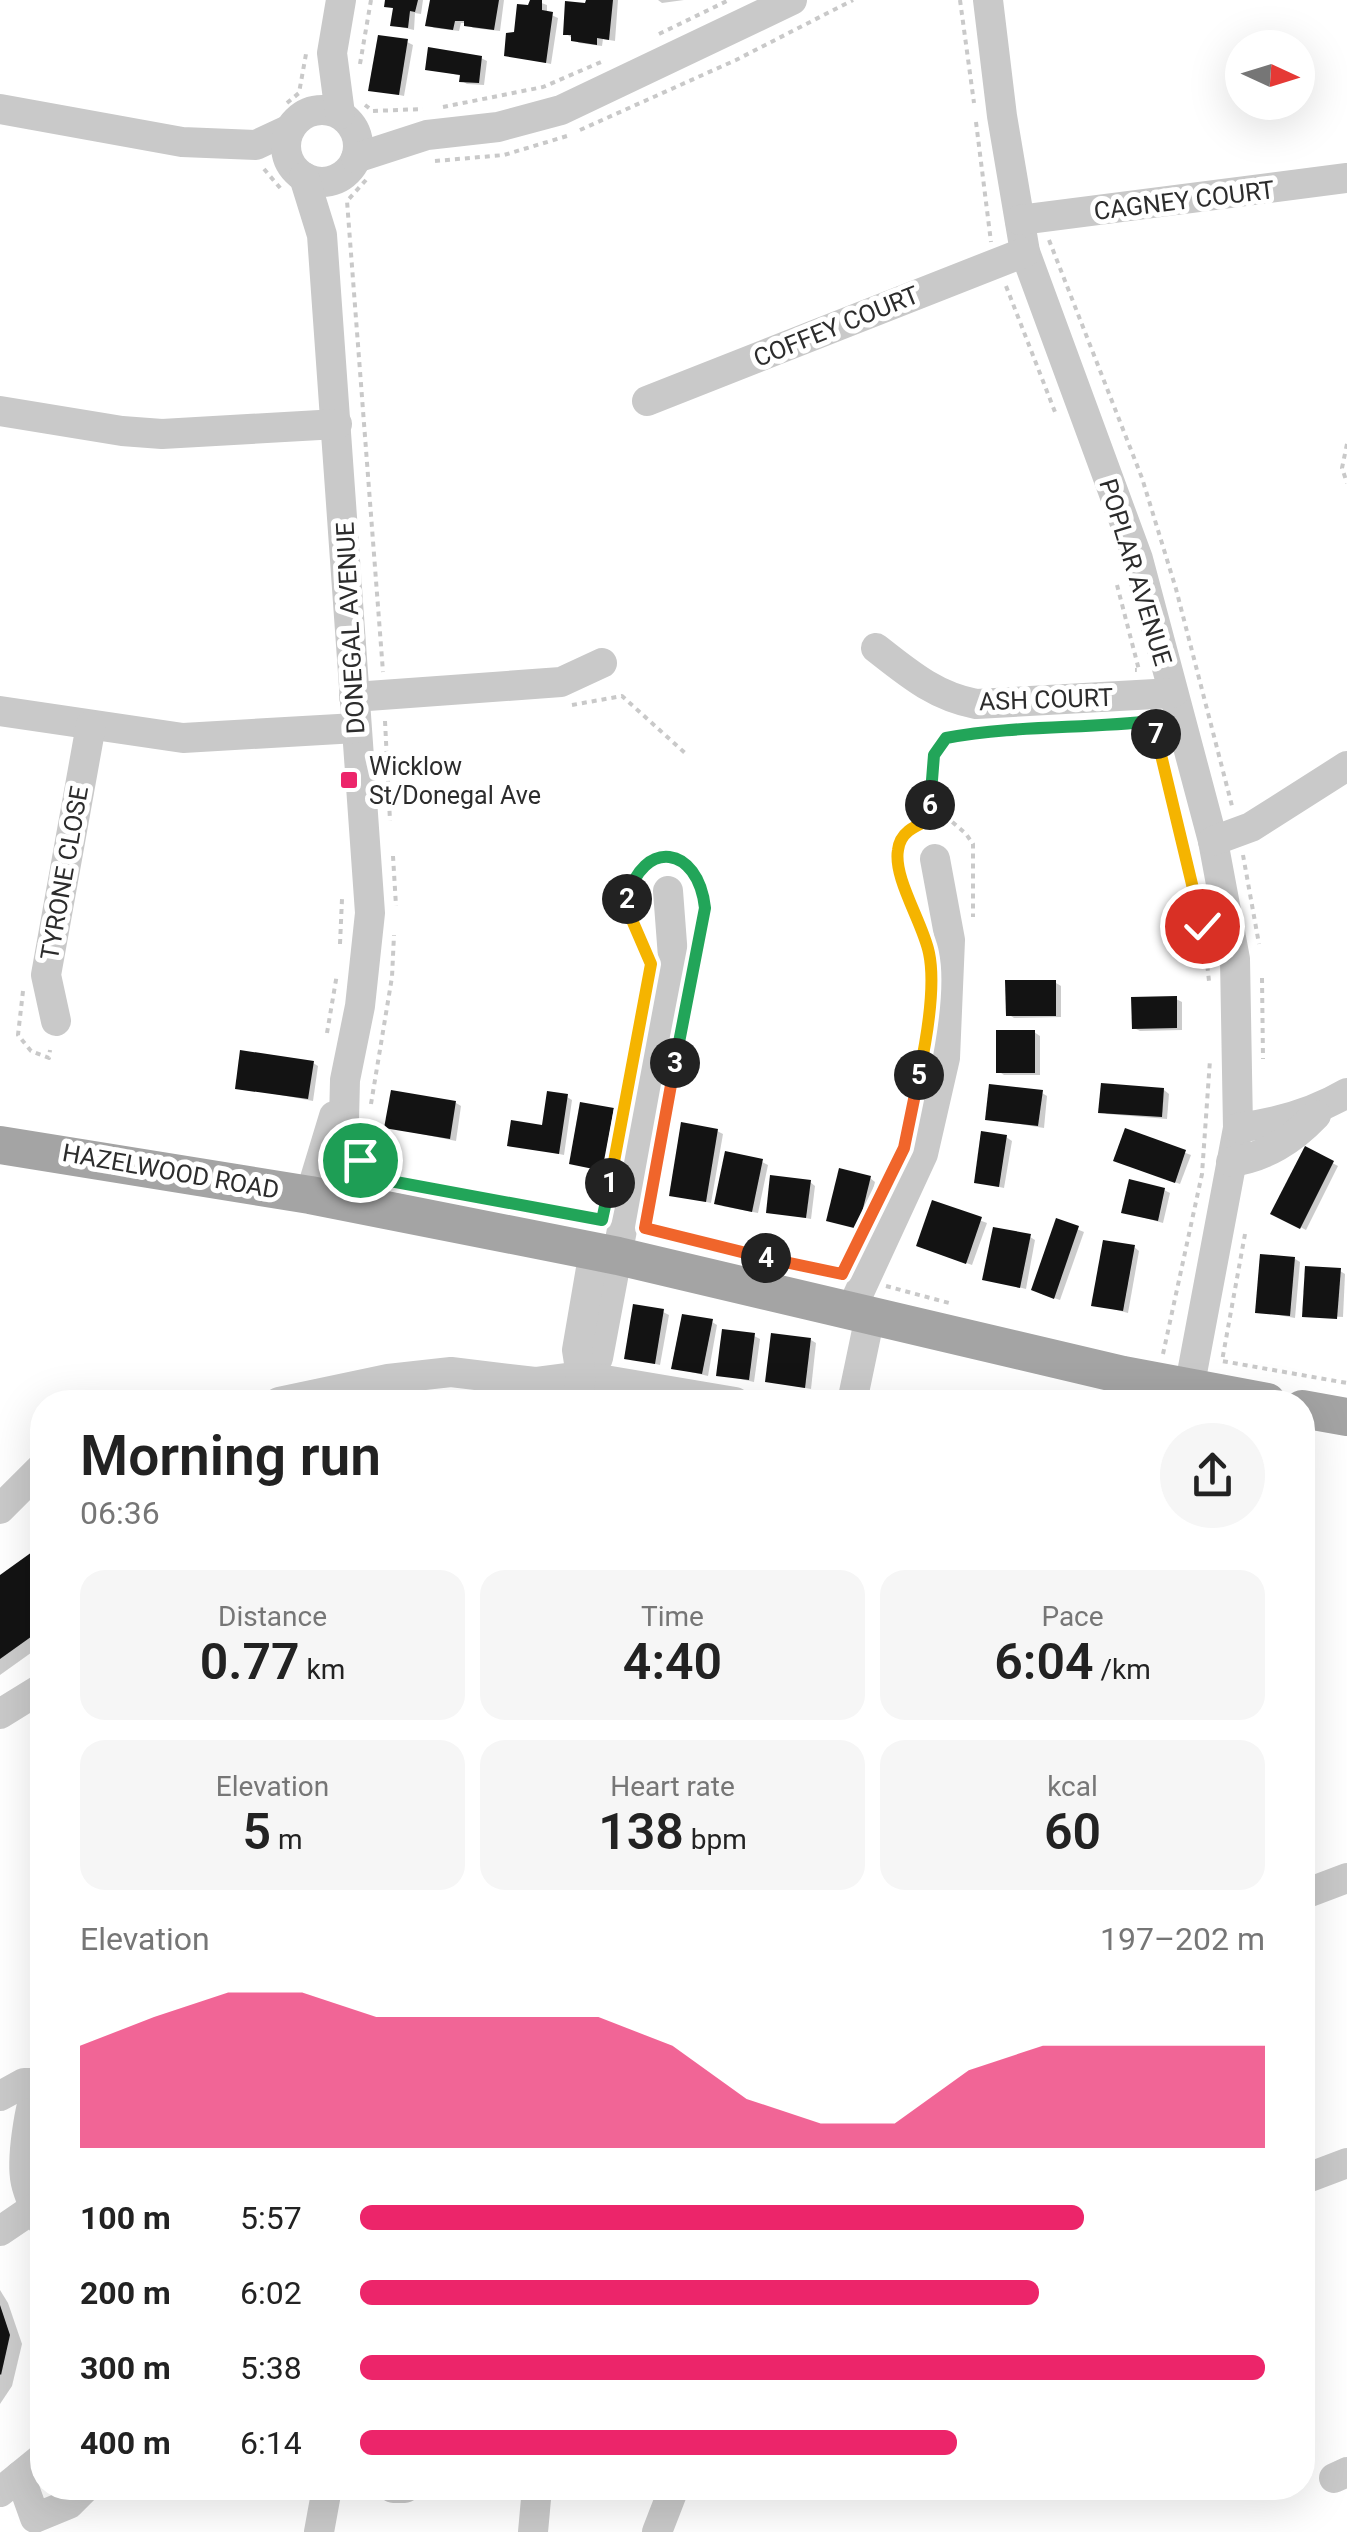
<!DOCTYPE html>
<meta charset="utf-8">
<style>
body{margin:0;font-family:Roboto,sans-serif;background:#f6f6f6;color:#222;height:100vh;display:flex;flex-direction:column;font-size:38px;white-space:nowrap}
*{box-sizing:border-box;margin:0}
p{font-size:32px;color:#767676}
.icon{flex:none;width:55px;height:55px;fill:none;stroke:currentColor;stroke-width:2;stroke-linecap:round;stroke-linejoin:round}
.map{position:relative;flex:1;overflow:hidden}
.drawer{position:absolute;left:30px;top:1390px;width:1285px;height:1110px;display:flex;flex-direction:column;background:#fff;border-radius:40px;box-shadow:0 10px 40px #0002}
.drawer>*{flex:none}
.needle{width:65px;rotate:94deg}
.tools{position:absolute;left:1225px;top:30px;display:grid;gap:20px}
.tools a{display:grid;place-items:center;width:90px;height:90px;border-radius:50%;background:#fff;box-shadow:0 10px 40px #0002;font-size:50px}
.pin{position:absolute;display:grid;place-items:center;width:85px;height:85px;color:#fff;margin:-42px;border:5px solid #fff;border-radius:50%;box-shadow:0 2px 10px #0007}
.km{position:absolute;width:50px;height:50px;margin:-25px;border-radius:50%;background:#222;color:#fff;font-size:28px;line-height:50px;text-align:center}
.round{display:grid;place-items:center;flex:none;width:105px;height:105px;border-radius:52px;background:#f6f6f6}
.overview{display:flex;align-items:center;justify-content:space-between;height:170px;padding:0 50px}
h1{font-size:55px;font-weight:600;line-height:75px}
.figures{display:grid;grid-template-columns:repeat(3,1fr);gap:15px;height:170px;padding:10px 50px}
.figures div{display:grid;align-content:center;border-radius:25px;background:#f6f6f6;text-align:center}
.figures b{font-size:50px;font-weight:600}
.figures small{font-size:28px;font-weight:400}
.figures p{font-size:28px}
.chart{height:280px;padding:20px 50px}
.chart p{display:flex;justify-content:space-between}
.chart svg{width:100%;height:180px;margin-top:10px;fill:#ec256a;opacity:.7}
ul{padding:0 50px;list-style:none;font-size:32px}
li{display:grid;grid-template-columns:160px 120px 1fr;align-items:center;height:75px}
li i{height:25px;border-radius:12px;background:#ec256a}
.map>svg:first-child{display:block}
.shadow{fill:#0003}
.building{fill:#131313}
.lines{fill:none;stroke-linecap:round;stroke-linejoin:round}
.path{stroke:#c9c9c9;stroke-width:4;stroke-dasharray:5 5;stroke-linecap:butt}
.minor{stroke:#c9c9c9;stroke-width:30}
.major{stroke:#a4a4a4;stroke-width:38}
.split-1-casing{stroke:#fff;stroke-width:20}
.split-2-casing{stroke:#fff;stroke-width:20}
.split-3-casing{stroke:#fff;stroke-width:20}
.split-4-casing{stroke:#fff;stroke-width:20}
.split-5-casing{stroke:#fff;stroke-width:20}
.split-6-casing{stroke:#fff;stroke-width:20}
.split-7-casing{stroke:#fff;stroke-width:20}
.split-8-casing{stroke:#fff;stroke-width:20}
.split-1{stroke:#22a559;stroke-width:12}
.split-2{stroke:#f5b400;stroke-width:12}
.split-3{stroke:#22a559;stroke-width:12}
.split-4{stroke:#f0652b;stroke-width:12}
.split-5{stroke:#f0652b;stroke-width:12}
.split-6{stroke:#f5b400;stroke-width:12}
.split-7{stroke:#22a559;stroke-width:12}
.split-8{stroke:#f5b400;stroke-width:12}
.poi-dot{fill:#ec256a;stroke:#fff;stroke-width:4}
.labels{text-anchor:middle;stroke-width:10;stroke-linejoin:round;paint-order:stroke}
.street-label{font-size:25px;fill:#2c2c2c;stroke:#fff}
.poi-label{font-size:25px;fill:#2c2c2c;stroke:#fff;text-anchor:start}
</style>
<div class="map">
<svg width="1347" height="2532" viewBox="0 0 1347 2532">
<rect width="100%" height="100%" fill="#fff"/>
<g class="shadow">
<polygon points="388,0 423,0 421,14 415,13 414,30 392,25 395,9 387,6"/>
<polygon points="433,0 504,0 500,31 473,28 467,23 461,23 459,31 434,28 428,25"/>
<polygon points="533,0 547,5 547,13 558,18 551,64 507,54"/>
<polygon points="588,0 618,0 615,41 603,39 602,46 579,43 565,33 587,6"/>
<polygon points="658,0 684,0 662,3"/>
<polygon points="407,42 413,45 404,96 371,89"/>
<polygon points="481,58 487,61 484,85 467,84 462,81 462,76 428,68"/>
<polygon points="1056,983 1061,986 1061,1017 1014,1018 1008,1014"/>
<polygon points="1176,999 1182,1002 1182,1030 1140,1031 1134,1028"/>
<polygon points="1034,1032 1040,1036 1040,1075 1004,1075 998,1071"/>
<polygon points="313,1063 318,1066 313,1101 238,1087"/>
<polygon points="1164,1090 1169,1094 1167,1119 1107,1114 1101,1111"/>
<polygon points="1042,1093 1047,1096 1044,1128 987,1119"/>
<polygon points="567,1097 572,1100 564,1155 510,1144 544,1128"/>
<polygon points="456,1103 461,1106 456,1141 387,1127"/>
<polygon points="582,1105 619,1114 608,1172 571,1163"/>
<polygon points="717,1131 723,1134 711,1203 671,1194"/>
<polygon points="1127,1131 1191,1155 1180,1184 1122,1163"/>
<polygon points="1006,1137 1012,1141 1004,1188 976,1182"/>
<polygon points="1306,1149 1338,1166 1306,1230 1274,1213"/>
<polygon points="762,1162 768,1165 758,1213 722,1206"/>
<polygon points="870,1178 875,1182 863,1230 829,1220"/>
<polygon points="810,1182 815,1186 811,1219 768,1211"/>
<polygon points="1164,1190 1170,1193 1163,1223 1124,1212"/>
<polygon points="934,1203 987,1223 972,1265 925,1248"/>
<polygon points="1057,1221 1084,1232 1060,1300 1039,1293"/>
<polygon points="1030,1237 1035,1240 1026,1289 985,1279"/>
<polygon points="1134,1247 1139,1251 1128,1313 1094,1304"/>
<polygon points="1295,1259 1300,1262 1295,1318 1257,1311"/>
<polygon points="1340,1271 1345,1274 1343,1317 1307,1315"/>
<polygon points="663,1312 669,1315 660,1365 627,1357"/>
<polygon points="712,1322 717,1325 708,1376 674,1368"/>
<polygon points="754,1336 760,1339 754,1382 718,1374"/>
<polygon points="811,1340 816,1343 811,1389 767,1381"/>
<polygon points="39,1550 42,1552 42,1645 0,1675 0,1578"/>
<polygon points="0,2290 8,2303 22,2344 12,2386 0,2404"/>
</g>
<g class="building">
<polygon points="385,0 418,0 415,12 410,11 408,28 390,26 393,8 384,7"/>
<polygon points="430,0 499,0 494,30 464,26 464,21 455,21 453,30 425,26"/>
<polygon points="530,0 542,0 542,10 553,12 546,63 504,56 506,33 514,32 517,4 528,5"/>
<polygon points="586,0 613,0 609,40 597,38 597,45 571,41 571,35 563,35 565,1 585,3"/>
<polygon points="378,35 408,39 399,95 368,91"/>
<polygon points="428,47 482,56 479,83 459,82 460,75 425,70"/>
<polygon points="1005,980 1056,980 1056,1016 1006,1016"/>
<polygon points="1177,996 1177,1028 1132,1029 1131,997"/>
<rect x="996" y="1030" width="39" height="43"/>
<polygon points="240,1050 314,1061 308,1099 235,1089"/>
<polygon points="1101,1083 1164,1088 1162,1117 1098,1113"/>
<polygon points="989,1084 1043,1090 1038,1126 985,1120"/>
<polygon points="391,1090 456,1101 450,1139 384,1128"/>
<polygon points="547,1091 568,1094 559,1154 507,1146 511,1120 542,1125"/>
<polygon points="580,1102 614,1108 603,1171 569,1164"/>
<polygon points="681,1122 718,1129 706,1202 669,1196"/>
<polygon points="1125,1128 1186,1150 1175,1183 1113,1161"/>
<polygon points="981,1131 1007,1135 999,1187 974,1183"/>
<polygon points="1305,1146 1334,1161 1300,1229 1270,1214"/>
<polygon points="725,1151 763,1159 752,1212 714,1204"/>
<polygon points="839,1168 871,1176 858,1229 826,1221"/>
<polygon points="770,1175 811,1180 806,1218 766,1213"/>
<polygon points="1129,1179 1165,1188 1158,1221 1121,1213"/>
<polygon points="932,1200 982,1217 966,1264 916,1246"/>
<polygon points="1056,1218 1079,1226 1054,1299 1031,1290"/>
<polygon points="993,1227 1031,1234 1020,1288 982,1280"/>
<polygon points="1103,1240 1135,1245 1123,1311 1091,1306"/>
<polygon points="1260,1254 1295,1257 1290,1316 1255,1313"/>
<polygon points="1305,1266 1341,1268 1337,1319 1302,1317"/>
<polygon points="633,1304 664,1309 655,1364 624,1359"/>
<polygon points="682,1314 713,1319 702,1374 671,1369"/>
<polygon points="722,1329 755,1333 749,1380 716,1376"/>
<polygon points="771,1333 811,1338 805,1388 765,1382"/>
<polygon points="528,1388 532,1402 478,1402 478,1401"/>
<polygon points="464,1393 466,1402 435,1402 435,1401"/>
<polygon points="605,1396 630,1400 630,1402 604,1402"/>
<polygon points="39,1547 42,1552 42,1629 0,1659 0,1575"/>
<polygon points="0,2305 10,2335 1,2375 0,2374"/>
</g>
<g class="lines">
<g class="path">
<polyline points="960,0 974,103"/>
<polyline points="659,34 729,0"/>
<polyline points="360,64 371,0"/>
<polyline points="287,103 299,93 306,54"/>
<polyline points="365,105 373,111 423,109"/>
<polyline points="443,107 543,87 601,62"/>
<polyline points="976,122 991,242"/>
<polyline points="580,130 736,60 853,0"/>
<polyline points="435,161 504,155 567,136"/>
<polyline points="264,169 281,189"/>
<polyline points="366,180 347,201 383,672"/>
<polyline points="1049,240 1142,478 1176,589 1232,806"/>
<polyline points="1006,286 1055,412"/>
<polyline points="1347,444 1342,468 1347,483"/>
<polyline points="1117,585 1139,670 1135,670"/>
<polyline points="572,705 622,696 685,753"/>
<polyline points="385,721 390,821"/>
<path d="M929,820L934,755L946,738C1014,725 1084,729 1153,721L1199,912"/>
<polyline points="1243,855 1259,944"/>
<polyline points="393,856 396,906"/>
<path d="M921,928C907,882 869,822 949,819L966,834L973,844V917"/>
<polyline points="1204,936 1209,981"/>
<polyline points="340,944 342,899"/>
<path d="M648,957C640,940 625,916 626,897C629,854 689,843 702,886C708,904 702,923 698,941"/>
<polyline points="1262,978 1263,1059"/>
<polyline points="23,991 18,1035 31,1051 49,1058 50,1050"/>
<polyline points="327,1033 337,974"/>
<polyline points="371,1104 392,977 394,935"/>
<polyline points="453,1192 601,1219"/>
<polyline points="647,1229 842,1274"/>
<polyline points="1245,1234 1222,1361 1347,1383"/>
<polyline points="886,1286 949,1303"/>
<polyline points="1163,1354 1202,1174 1210,1060"/>
</g>
<g class="minor">
<polyline points="988,0 1002,116 1025,252 1138,559 1213,841 1235,959 1238,1128 1189,1389"/>
<polyline points="0,109 182,142 256,145 290,129"/>
<circle cx="322" cy="146" r="36"/>
<polyline points="340,114 332,53 341,0"/>
<polyline points="356,158 427,135 498,127 561,110 792,0"/>
<polyline points="304,177 322,235 370,913 360,1006 345,1080 342,1201"/>
<polyline points="1020,220 1347,178"/>
<polyline points="647,401 1025,252"/>
<polyline points="0,411 122,431 162,434 337,424"/>
<path d="M876,648C909,674 935,696 976,704L1173,693"/>
<polyline points="354,697 561,682 602,663"/>
<polyline points="0,711 183,738 356,728"/>
<polyline points="1213,841 1251,827 1347,766"/>
<polyline points="56,1021 46,975 91,725"/>
<path d="M1238,1128C1277,1123 1313,1113 1347,1093"/>
<path d="M1231,1162C1266,1157 1292,1140 1316,1115"/>
<polyline points="310,1195 334,1116"/>
<polyline points="851,1310 923,1154 945,1058 950,940 935,859"/>
<polyline points="581,1376 598,1358 673,957 668,891"/>
<polyline points="279,1402 388,1379 451,1372 535,1382 581,1376 735,1402"/>
<polyline points="577,1402 581,1376 577,1350 594,1251"/>
<polyline points="852,1402 870,1316"/>
<polyline points="1119,1402 1123,1375"/>
<polyline points="0,1509 42,1467"/>
<polyline points="0,1714 42,1688"/>
<polyline points="1302,1895 1347,1878"/>
<path d="M42,2077C30,2097 22,2154 25,2178C27,2193 35,2209 42,2222"/>
<polyline points="0,2096 24,2083 38,2083"/>
<polyline points="1302,2180 1347,2163"/>
<polyline points="0,2231 34,2208"/>
<polyline points="20,2476 35,2518 69,2504 85,2488"/>
<polyline points="1334,2478 1347,2472"/>
<polyline points="393,2488 405,2488"/>
<polyline points="0,2492 42,2458"/>
<polyline points="319,2532 327,2488"/>
<polyline points="533,2532 537,2488"/>
<polyline points="657,2532 674,2488"/>
</g>
<g class="major">
<polyline points="0,1145 310,1195 618,1256 1123,1375 1267,1402"/>
<polyline points="1302,1409 1347,1417"/>
</g>
</g>
<g class="lines">
<g class="split-1-casing">
<polyline id="split-1" points="360,1160 374,1178 602,1220 610,1183"/>
</g>
<g class="split-2-casing">
<polyline id="split-2" points="610,1183 651,964 632,920 627,899"/>
</g>
<g class="split-3-casing">
<path id="split-3" d="M627,899C643,838 698,845 705,908L675,1063"/>
</g>
<g class="split-4-casing">
<polyline id="split-4" points="675,1063 645,1228 766,1258"/>
</g>
<g class="split-5-casing">
<polyline id="split-5" points="766,1258 842,1274 904,1148 919,1075"/>
</g>
<g class="split-6-casing">
<path id="split-6" d="M919,1075C926,1042 936,986 929,953C923,923 893,878 898,850C900,832 915,826 929,820L930,805"/>
</g>
<g class="split-7-casing">
<path id="split-7" d="M930,805L934,755L946,738C1014,725 1084,729 1153,721L1156,734"/>
</g>
<g class="split-8-casing">
<polyline id="split-8" points="1156,734 1202,926"/>
</g>
<use href="#split-1" class="split-1"/>
<use href="#split-2" class="split-2"/>
<use href="#split-3" class="split-3"/>
<use href="#split-4" class="split-4"/>
<use href="#split-5" class="split-5"/>
<use href="#split-6" class="split-6"/>
<use href="#split-7" class="split-7"/>
<use href="#split-8" class="split-8"/>
</g>
<rect class="poi-dot" x="339" y="770" width="20" height="20" rx="5"/>
<g class="labels">
<g class="street-label">
<text transform="translate(1184 200) rotate(-7)" y="9">CAGNEY COURT</text>
<text transform="translate(836 326) rotate(-22)" y="9">COFFEY COURT</text>
<text transform="translate(1136 572) rotate(73)" y="9">POPLAR AVENUE</text>
<text transform="translate(350 628) rotate(-93)" y="9">DONEGAL AVENUE</text>
<text transform="translate(1046 699) rotate(-2)" y="9">ASH COURT</text>
<text transform="translate(64 873) rotate(-80)" y="9">TYRONE CLOSE</text>
<text transform="translate(171 1171) rotate(10)" y="9">HAZELWOOD ROAD</text>
</g>
<g class="poi-label">
<text x="369" y="775">Wicklow<tspan x="369" dy="29">St/Donegal Ave</tspan></text>
</g>
</g>
</svg>
<div class="tools">
<a><svg class="needle" viewBox="-14 -14 28 28"><path d="M0-13l5 13h-10z" fill="#e53935"/><path d="M0 13l5-13h-10z" fill="#767676"/></svg></a>
</div>
<div class="pin" style="left:360px;top:1160px;background:#1e9e55"><svg class="icon" aria-label="arrive" viewBox="0 0 24 24"><path d="M6 21V4h12l-3 4 3 4H6"/></svg></div>
<div class="pin" style="left:1202px;top:926px;background:#d93025"><svg class="icon" aria-label="check" viewBox="0 0 24 24"><path d="M5 12l5 5 9-10"/></svg></div>
<b class="km" style="left:610px;top:1183px">1</b>
<b class="km" style="left:627px;top:899px">2</b>
<b class="km" style="left:675px;top:1063px">3</b>
<b class="km" style="left:766px;top:1258px">4</b>
<b class="km" style="left:919px;top:1075px">5</b>
<b class="km" style="left:930px;top:805px">6</b>
<b class="km" style="left:1156px;top:734px">7</b>
<section class="drawer">
<div class="overview"><div><h1>Morning run</h1><p>06:36</p></div><a class="round"><svg class="icon" aria-label="share" viewBox="0 0 24 24"><path d="M12 15V3M7 8l5-5 5 5M5 13v7h14v-7"/></svg></a></div>
<div class="figures">
<div><p>Distance</p><b>0.77<small> km</small></b></div>
<div><p>Time</p><b>4:40</b></div>
<div><p>Pace</p><b>6:04<small> /km</small></b></div>
</div>
<div class="figures">
<div><p>Elevation</p><b>5<small> m</small></b></div>
<div><p>Heart rate</p><b>138<small> bpm</small></b></div>
<div><p>kcal</p><b>60</b></div>
</div>
<div class="chart"><p><span>Elevation</span>197–202 m</p>
<svg viewBox="0 0 160 44" preserveAspectRatio="none"><path d="M0 44V19L10 12L20 6L30 6L40 12L50 12L60 12L70 12L80 19L90 32L100 38L110 38L120 25L130 19L140 19L150 19L160 19V44z"/></svg>
</div>
<ul>
<li><b>100 m</b>5:57<i style="width:80%"></i></li>
<li><b>200 m</b>6:02<i style="width:75%"></i></li>
<li><b>300 m</b>5:38<i style="width:100%"></i></li>
<li><b>400 m</b>6:14<i style="width:66%"></i></li>
</ul>
</section>
</div>
